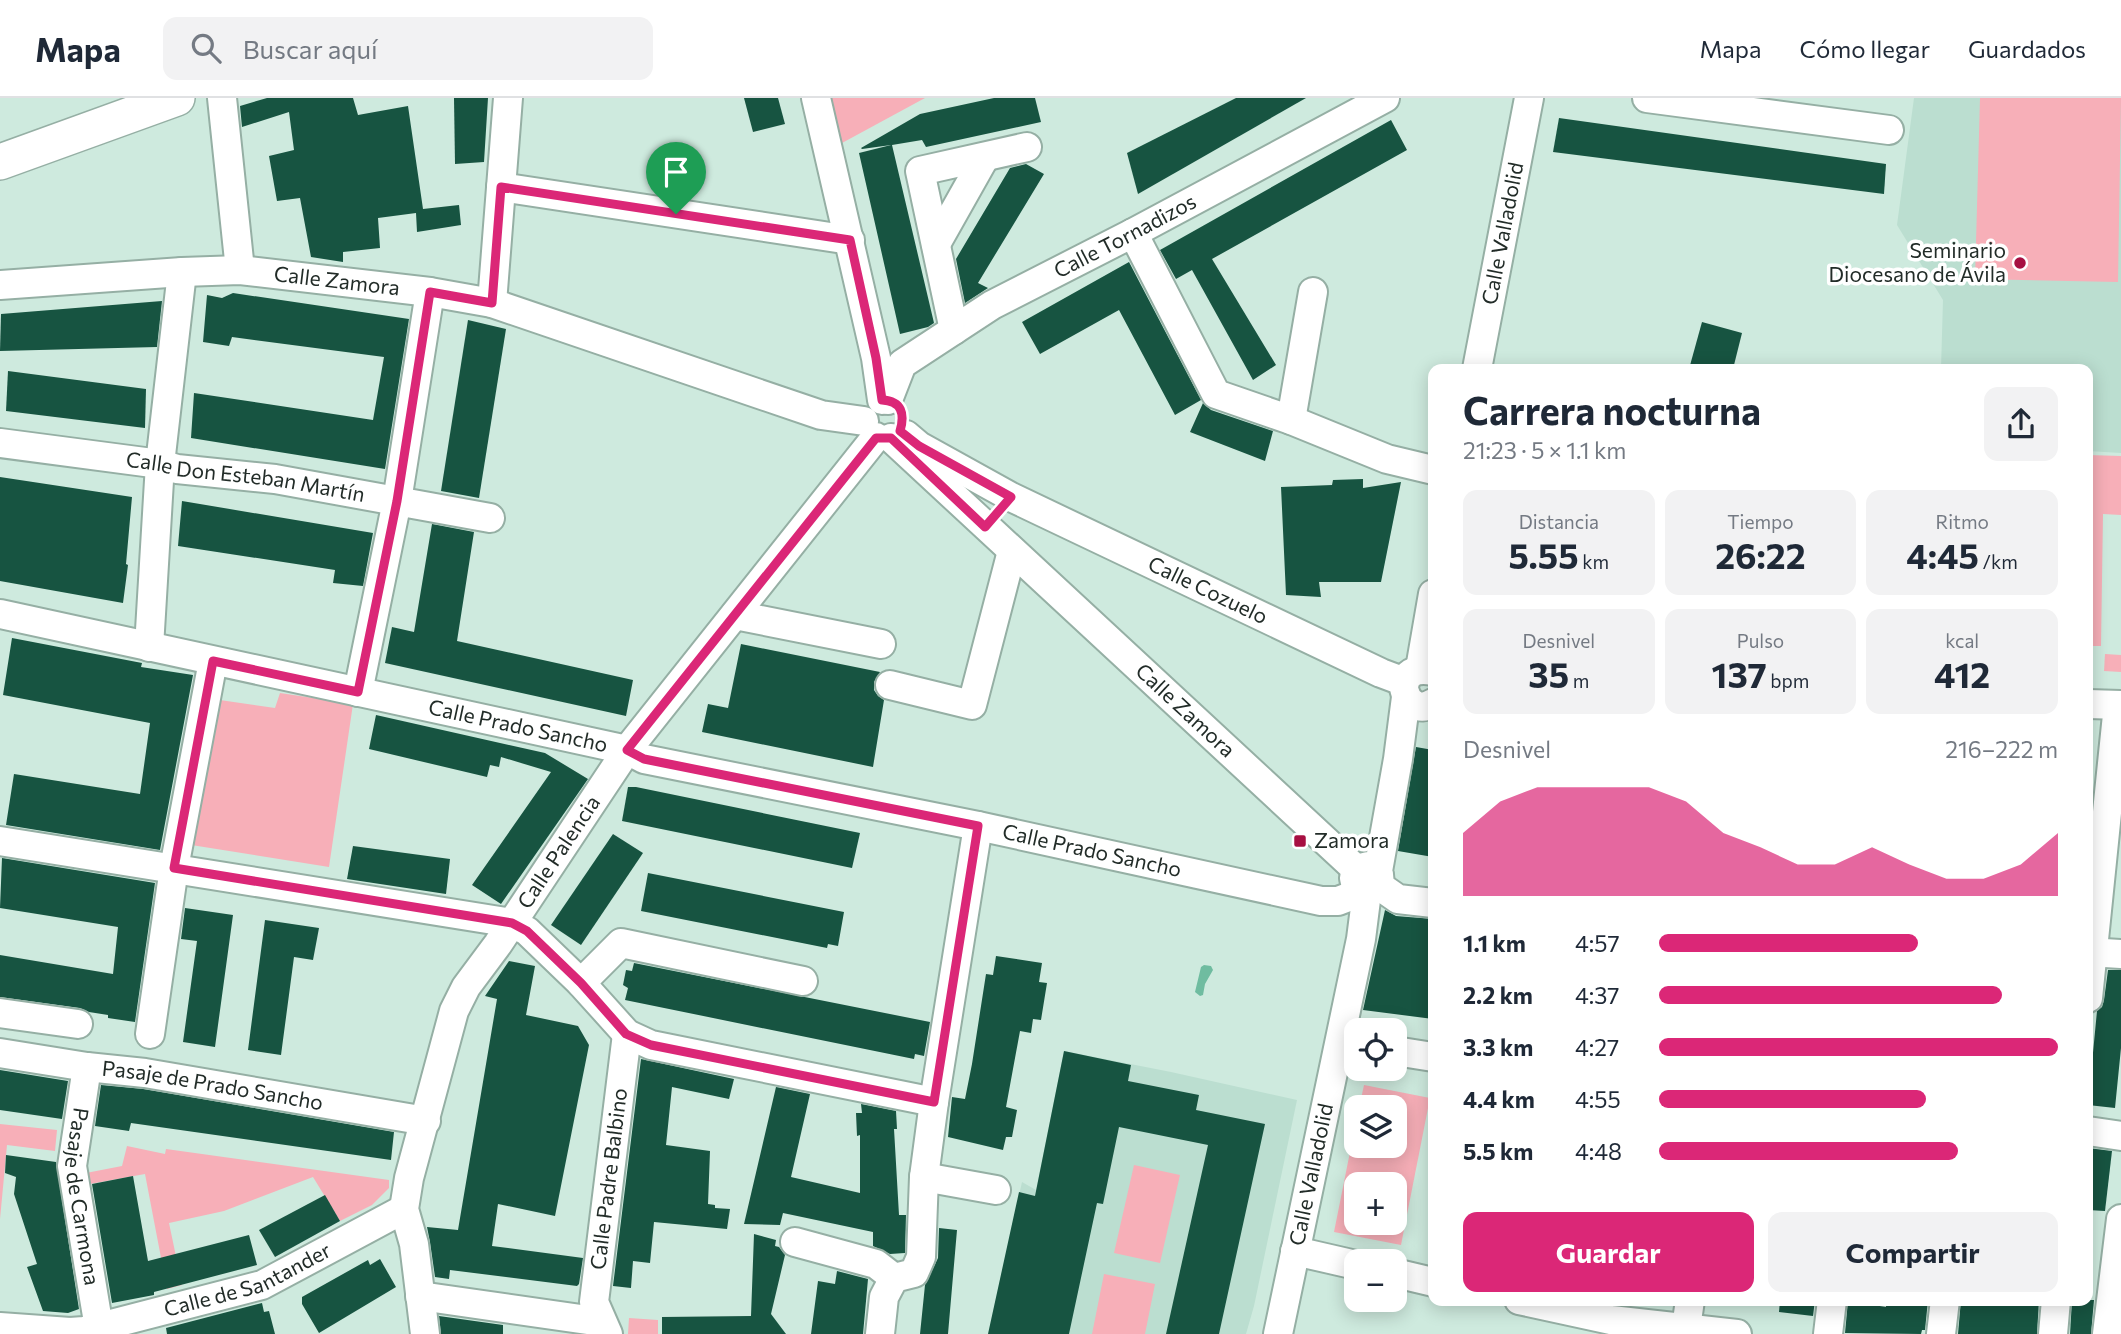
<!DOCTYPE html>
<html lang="es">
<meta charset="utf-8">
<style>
body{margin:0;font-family:Commissioner,sans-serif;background:#f2f2f3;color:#1f2937;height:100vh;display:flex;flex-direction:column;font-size:26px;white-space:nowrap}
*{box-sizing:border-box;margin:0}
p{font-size:23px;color:#747a83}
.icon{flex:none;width:38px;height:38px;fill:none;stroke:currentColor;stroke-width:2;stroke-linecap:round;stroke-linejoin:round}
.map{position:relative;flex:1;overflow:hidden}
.drawer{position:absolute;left:1428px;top:266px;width:665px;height:942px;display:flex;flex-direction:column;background:#fff;border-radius:14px;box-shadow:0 4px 18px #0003}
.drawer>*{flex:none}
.buttons{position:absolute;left:1344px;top:920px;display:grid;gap:14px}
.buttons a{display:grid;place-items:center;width:63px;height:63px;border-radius:14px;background:#fff;box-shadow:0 4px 18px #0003;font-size:35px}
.pin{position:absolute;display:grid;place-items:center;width:60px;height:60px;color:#fff;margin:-72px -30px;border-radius:50% 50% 50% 0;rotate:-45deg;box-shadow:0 0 7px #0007}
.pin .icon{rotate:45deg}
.round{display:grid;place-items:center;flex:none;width:74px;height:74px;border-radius:14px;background:#f2f2f3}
.summary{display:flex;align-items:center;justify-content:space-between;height:119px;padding:0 35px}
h1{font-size:38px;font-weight:700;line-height:52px}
.figures{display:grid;grid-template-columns:repeat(3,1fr);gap:10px;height:119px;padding:7px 35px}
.figures div{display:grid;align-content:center;border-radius:14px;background:#f2f2f3;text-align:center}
.figures b{font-size:35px;font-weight:700}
.figures small{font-size:19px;font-weight:400}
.figures p{font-size:19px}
.chart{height:196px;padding:14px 35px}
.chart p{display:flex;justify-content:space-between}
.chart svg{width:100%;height:126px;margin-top:7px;fill:#db2777;opacity:.7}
.action{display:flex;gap:14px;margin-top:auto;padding:14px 35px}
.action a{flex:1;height:80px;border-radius:14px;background:#db2777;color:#fff;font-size:28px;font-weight:700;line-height:80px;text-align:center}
.action a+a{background:#f2f2f3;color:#1f2937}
ul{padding:0 35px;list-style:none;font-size:23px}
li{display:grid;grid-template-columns:112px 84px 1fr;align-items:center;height:52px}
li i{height:18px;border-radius:9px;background:#db2777}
header{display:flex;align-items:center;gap:42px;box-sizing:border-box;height:98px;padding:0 35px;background:#fff;border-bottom:2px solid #e0e1e3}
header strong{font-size:33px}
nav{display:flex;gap:38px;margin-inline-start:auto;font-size:24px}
.search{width:490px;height:63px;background:#f2f2f3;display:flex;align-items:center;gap:18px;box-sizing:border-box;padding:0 24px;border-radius:14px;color:#747a83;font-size:26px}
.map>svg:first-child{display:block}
.built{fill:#bbded0}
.green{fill:#f7afb8;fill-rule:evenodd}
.water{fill:#6fbca0}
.building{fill:#175441}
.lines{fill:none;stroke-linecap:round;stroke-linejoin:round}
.minor-casing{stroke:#95afa4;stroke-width:32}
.major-casing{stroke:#95afa4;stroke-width:38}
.minor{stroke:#fff;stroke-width:28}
.major{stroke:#fff;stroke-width:35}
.route-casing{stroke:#fff;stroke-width:14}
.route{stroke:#db2777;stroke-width:9}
.poi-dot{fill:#a71042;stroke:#fff;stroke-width:2.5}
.labels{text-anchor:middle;stroke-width:7;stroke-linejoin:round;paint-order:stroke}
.street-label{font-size:21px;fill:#222c28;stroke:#fff}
.poi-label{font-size:21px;fill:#222c28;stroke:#fff;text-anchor:end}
</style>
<header>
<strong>Mapa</strong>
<div class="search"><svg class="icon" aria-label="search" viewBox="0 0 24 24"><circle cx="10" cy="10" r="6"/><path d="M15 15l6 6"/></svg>Buscar aquí</div>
<nav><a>Mapa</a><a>Cómo llegar</a><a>Guardados</a></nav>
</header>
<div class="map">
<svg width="2121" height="1236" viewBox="0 0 2121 1236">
<rect width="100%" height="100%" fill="#ceeade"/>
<g class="built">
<polygon points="1914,0 2121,0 2121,355 2088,353 2088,271 1941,271 1943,202 1897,127"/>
<polygon points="1064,953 1171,974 1297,1002 1254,1208 1246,1236 988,1236 1022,1084 1036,1092"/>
</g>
<g class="green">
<polygon points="831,0 925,0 842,45"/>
<polygon points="1980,0 2121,0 2118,184 1975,181"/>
<polygon points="2088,357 2121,358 2121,417 2103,416 2101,548 2088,548"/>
<polygon points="2105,556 2121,557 2121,574 2104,573"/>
<polygon points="280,595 353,606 329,769 185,746 206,600 275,610"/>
<path d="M1364,987L1430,1000L1401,1147L1334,1134L1356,1024V1048H1395V1010H1359ZM1356,1087H1395V1125H1356Z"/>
<polygon points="0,1026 57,1032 55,1053 7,1047 0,1121"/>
<polygon points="127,1048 165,1056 166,1051 389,1082 389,1090 372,1107 340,1123 313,1079 224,1113 169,1125 182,1187 167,1191 145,1076 84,1087 86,1075 122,1068"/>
<polygon points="1134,1067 1180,1077 1160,1165 1114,1155"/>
<polygon points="1104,1176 1155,1186 1145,1236 1092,1236"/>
<polygon points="629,1220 658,1222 658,1236 628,1236"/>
</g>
<polygon class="water" points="1204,867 1211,868 1213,872 1205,886 1203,897 1200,898 1195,894 1201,869"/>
<g class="building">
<polygon points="267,0 353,0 358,17 408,8 423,111 459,107 461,127 417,134 416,115 378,120 380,150 343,154 343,164 311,159 300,100 277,103 269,58 294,52 289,14 242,29 240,8"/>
<polygon points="454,0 488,0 484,64 455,66"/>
<polygon points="744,0 778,0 785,26 753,34"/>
<polygon points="994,0 1035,0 1041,24 926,49 922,42 892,47 934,225 928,229 900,236 859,55 891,47 862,51 861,50 920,16"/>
<polygon points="1236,0 1306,0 1138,96 1127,55"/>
<polygon points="1559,20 1886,66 1884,96 1553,54"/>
<polygon points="1391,22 1407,52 1212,161 1276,267 1253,282 1192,172 1176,181 1160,152"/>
<polygon points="1026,66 1044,76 978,185 988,190 965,205 956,161 1010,70"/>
<polygon points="1129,164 1201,302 1175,317 1119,212 1040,256 1022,224"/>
<polygon points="233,195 409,221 385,371 191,340 194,295 373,322 384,259 232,239 229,248 203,244 207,197 222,200"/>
<polygon points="162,203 157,249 0,253 1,216"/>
<polygon points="468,222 506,231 479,400 441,393"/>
<polygon points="1702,224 1742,235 1733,271 1689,271"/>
<polygon points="8,273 146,291 145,330 6,313"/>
<polygon points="1203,305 1211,312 1273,333 1265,363 1190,334"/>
<polygon points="0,379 132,399 126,466 128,467 123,505 0,483"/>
<polygon points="1363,381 1363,390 1401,384 1381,484 1319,484 1321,499 1286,497 1281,389 1332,387 1333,382"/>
<polygon points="182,403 373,435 363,488 333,485 335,472 178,448"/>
<polygon points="432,426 474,434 457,543 633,582 626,618 385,565 392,529 414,534"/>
<polygon points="12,540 142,565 141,569 193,577 160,752 6,727 14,676 140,696 150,625 3,597"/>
<polygon points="741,546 880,574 874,584 874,592 878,598 884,602 873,669 702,634 708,606 728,610"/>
<polygon points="376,617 545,655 588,681 501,806 472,787 551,674 501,659 499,669 490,667 487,679 369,651"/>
<polygon points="1416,649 1433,652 1433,759 1398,753"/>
<polygon points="628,689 636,689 860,735 852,770 622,723"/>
<polygon points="613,736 643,755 581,847 551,827"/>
<polygon points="353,748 450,761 446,796 347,781"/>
<polygon points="2,760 155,785 135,924 108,920 108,917 89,914 80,910 0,899 0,857 113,876 118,829 0,810"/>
<polygon points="648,775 844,814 838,848 828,846 827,850 641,813"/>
<polygon points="185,810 233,817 215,949 183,944 197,843 181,841"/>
<polygon points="1385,812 1396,818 1433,821 1433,921 1363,912"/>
<polygon points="265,822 319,830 313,862 294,859 281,957 248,952"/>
<polygon points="996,858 1042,865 1039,884 1047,885 1041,922 1033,921 1031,935 1020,933 1006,1009 1017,1012 1012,1039 1006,1039 1003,1052 948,1039 952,999 965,1001 972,966 986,876 993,877"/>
<polygon points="509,863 535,868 526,917 578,928 589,947 555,1118 498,1106 492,1148 583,1160 579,1186 577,1188 450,1172 449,1181 435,1179 430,1144 427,1129 458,1132 497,901 485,898"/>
<polygon points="634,865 930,924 924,958 915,956 914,961 625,902 628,890 623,887 626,872 632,873"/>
<polygon points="2108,872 2121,872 2121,950 2115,1010 2088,1007 2097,913 2102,909 2104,902"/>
<polygon points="1064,953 1131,967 1128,983 1199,997 1196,1012 1265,1026 1219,1236 1166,1236 1208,1047 1119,1029 1103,1106 1097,1105 1069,1236 988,1236 1019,1094 1035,1098"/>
<polygon points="641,961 734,981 729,1001 672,989 666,1047 710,1053 708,1106 715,1107 715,1110 730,1111 727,1131 654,1124 650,1165 633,1163 631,1190 613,1188"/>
<polygon points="0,972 68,983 62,1021 0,1012"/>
<polygon points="101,987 143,991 394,1034 391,1062 131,1025 129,1033 95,1028"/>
<polygon points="776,989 810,996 791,1079 860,1095 860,1037 857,1038 856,1015 862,1015 861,1006 896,1013 897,1031 894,1031 899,1117 906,1117 905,1155 890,1156 873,1148 873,1134 783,1115 780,1127 744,1126"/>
<polygon points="2088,1050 2112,1053 2105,1113 2088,1112"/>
<polygon points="6,1057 56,1064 79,1211 68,1215 43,1213 27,1169 37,1166 14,1096 16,1079 5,1075"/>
<polygon points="133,1078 148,1163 249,1137 257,1167 154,1194 154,1197 112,1205 92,1086"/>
<polygon points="325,1097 340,1123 275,1159 259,1132"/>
<polygon points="939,1130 957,1132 948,1236 920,1236 925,1187 938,1160"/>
<polygon points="754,1136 776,1142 775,1148 779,1149 785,1157 771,1216 786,1236 662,1236 662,1219 751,1218"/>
<polygon points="380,1161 396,1189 319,1235 302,1206 302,1199 368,1162 370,1167"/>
<polygon points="837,1173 868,1181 863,1236 811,1236 818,1183 835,1186"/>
<polygon points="1780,1202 1815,1202 1813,1218 1779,1214"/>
<polygon points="1886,1202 1928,1202 1925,1232 1922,1232 1921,1236 1845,1235 1848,1203 1886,1209"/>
<polygon points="1961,1202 2039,1202 2037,1236 1958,1236"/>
<polygon points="2072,1202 2094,1202 2091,1236 2070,1236"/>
<polygon points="262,1205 264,1214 269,1213 275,1236 167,1236 166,1230"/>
<polygon points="439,1218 503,1227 503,1236 441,1236"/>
</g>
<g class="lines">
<g class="minor-casing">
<g id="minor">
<polyline points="222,0 240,172"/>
<polyline points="816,0 876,260 882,302"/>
<polyline points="1647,0 1889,32"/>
<polyline points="501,89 850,142"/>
<polyline points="1133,135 1216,296 1291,322 1387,361 1433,372"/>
<polyline points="936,146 985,59"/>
<path id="s1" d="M0,187L182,174L240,172L430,194L492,205L821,317L864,323"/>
<polyline points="492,205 508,0"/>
<polyline points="954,232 920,73 1027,49"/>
<path id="s2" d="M1477,271L1529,0"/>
<path id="s3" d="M888,302L902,266L992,207L1133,135L1385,0"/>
<polyline points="1291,322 1313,194"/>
<path id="s4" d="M906,337L919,348L1011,399L1381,575L1405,584"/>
<path id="s5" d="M891,340L1357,772"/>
<path id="s6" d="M0,345L160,366L177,371L275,381L490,420"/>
<path id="s7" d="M0,516L627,652L644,661L978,728L1321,803H1338L1364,793"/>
<polyline points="735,517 881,546"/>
<polyline points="149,549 160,366 182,174"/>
<polyline points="1420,571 1433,496"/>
<path d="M1433,573C1386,564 1404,623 1433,605"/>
<polyline points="890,587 972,607 1012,453"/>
<polyline points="358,594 397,403 430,194"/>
<polyline points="2088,606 2121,607"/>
<polyline points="0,743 512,825 527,833 581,885 627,936 651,947 934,1004"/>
<path d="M1378,773L1368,768L1360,770L1354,780L1356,789C1369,799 1384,789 1378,773L1398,661L1406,599"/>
<polyline points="1378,787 1398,801 1433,805"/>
<polyline points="2088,854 2121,856"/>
<polyline points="581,885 621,845 803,883"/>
<polyline points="2088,900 2118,607"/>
<polyline points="0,915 78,926"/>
<polyline points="150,936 174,770 213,563"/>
<polyline points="1395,953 1433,959"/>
<path id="s8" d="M0,955L87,969L145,975L426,1023"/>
<path id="s9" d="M87,969L72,1068L99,1230"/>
<polyline points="2088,1033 2121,1038"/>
<polyline points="924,1079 996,1092"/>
<polyline points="795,1144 876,1166 894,1180"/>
<polyline points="1295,1153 1356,1167"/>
<polyline points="1395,1175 1433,1184"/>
<polyline points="420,1198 602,1224"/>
<polyline points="1519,1202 1611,1222 1737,1236"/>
<path id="s10" d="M0,1229L70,1234L84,1233L262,1187L404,1111"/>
<polyline points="1686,1230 1690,1202"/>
<path id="s11" d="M425,1236L414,1146L404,1111L409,1080L454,913L466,889L498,846L627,652L876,339"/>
<path id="s12" d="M608,1236L594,1204L627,936"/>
<polyline points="880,1236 884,1199 894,1180 914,1175 921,1159 924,1079 934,1004 978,728"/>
<path id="s13" d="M1278,1236L1361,841L1367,794"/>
<polyline points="1828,1236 1832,1202"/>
<polyline points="1941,1236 1945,1202"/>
<polyline points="2053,1236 2056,1202"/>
<polyline points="2107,1236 2121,1121"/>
</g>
</g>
<g class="major-casing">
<polyline id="major" points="0,64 177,0"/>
</g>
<use href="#minor" class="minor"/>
<use href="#major" class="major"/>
</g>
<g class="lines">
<g class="route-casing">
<path id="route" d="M501,89L850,142L876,260L882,302C902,303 905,316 900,333L919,348L1011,399L985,429L891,340H876L627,652L644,661L978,728L934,1004L651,947L626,936L581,885L527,833L512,825L174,770L213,563L358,594L397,403L430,194L492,205Z"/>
</g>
<use href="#route" class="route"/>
</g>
<g class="poi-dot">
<circle cx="2020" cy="165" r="7"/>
<rect x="1293" y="736" width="14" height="14" rx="3.5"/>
</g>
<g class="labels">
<g class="street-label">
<text dy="7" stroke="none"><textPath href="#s2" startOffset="138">Calle Valladolid</textPath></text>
<text dy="7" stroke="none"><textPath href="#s3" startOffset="296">Calle Tornadizos</textPath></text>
<text dy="7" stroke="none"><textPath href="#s1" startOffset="338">Calle Zamora</textPath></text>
<text dy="7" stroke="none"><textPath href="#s6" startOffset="248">Calle Don Esteban Martín</textPath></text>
<text dy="7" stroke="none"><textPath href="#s4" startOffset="340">Calle Cozuelo</textPath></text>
<text dy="7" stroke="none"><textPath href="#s5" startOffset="401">Calle Zamora</textPath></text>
<text dy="7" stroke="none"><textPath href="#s7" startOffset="530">Calle Prado Sancho</textPath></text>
<text dy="7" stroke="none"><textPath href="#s7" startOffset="1118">Calle Prado Sancho</textPath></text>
<text dy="7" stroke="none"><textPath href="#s11" startOffset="522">Calle Palencia</textPath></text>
<text dy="7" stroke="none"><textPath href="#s8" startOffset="215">Pasaje de Prado Sancho</textPath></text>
<text dy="7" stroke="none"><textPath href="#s13" startOffset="163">Calle Valladolid</textPath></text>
<text dy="7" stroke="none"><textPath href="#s12" startOffset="159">Calle Padre Balbino</textPath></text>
<text dy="7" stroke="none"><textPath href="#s9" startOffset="131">Pasaje de Carmona</textPath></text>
<text dy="7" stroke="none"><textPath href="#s10" startOffset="256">Calle de Santander</textPath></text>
</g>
<g class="poi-label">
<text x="2006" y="160">Seminario<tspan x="2006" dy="24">Diocesano de Ávila</tspan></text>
<text x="1314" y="750" text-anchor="start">Zamora</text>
</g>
</g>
</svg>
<div class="buttons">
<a><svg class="icon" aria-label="locate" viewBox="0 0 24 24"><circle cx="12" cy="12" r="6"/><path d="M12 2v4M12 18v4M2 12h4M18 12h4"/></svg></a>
<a><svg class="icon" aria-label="layers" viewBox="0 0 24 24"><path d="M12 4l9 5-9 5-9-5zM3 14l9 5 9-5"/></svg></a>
<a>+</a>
<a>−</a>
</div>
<div class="pin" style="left:676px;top:116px;background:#1e9e55"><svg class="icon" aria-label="arrive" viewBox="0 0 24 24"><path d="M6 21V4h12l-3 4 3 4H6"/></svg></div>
<section class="drawer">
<div class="summary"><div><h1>Carrera nocturna</h1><p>21:23 · 5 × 1.1 km</p></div><a class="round"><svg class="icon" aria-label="share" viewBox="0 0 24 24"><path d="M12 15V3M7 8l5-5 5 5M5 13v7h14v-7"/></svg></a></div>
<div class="figures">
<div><p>Distancia</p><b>5.55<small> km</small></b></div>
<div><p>Tiempo</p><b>26:22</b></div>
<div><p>Ritmo</p><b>4:45<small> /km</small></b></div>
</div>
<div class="figures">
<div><p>Desnivel</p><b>35<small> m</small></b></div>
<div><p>Pulso</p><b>137<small> bpm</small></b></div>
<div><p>kcal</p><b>412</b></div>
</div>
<div class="chart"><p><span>Desnivel</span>216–222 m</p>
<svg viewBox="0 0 160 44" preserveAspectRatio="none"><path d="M0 44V22L10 11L20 6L30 6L40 6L50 6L60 11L70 22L80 27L90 33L100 33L110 27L120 33L130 38L140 38L150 33L160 22V44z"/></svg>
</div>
<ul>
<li><b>1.1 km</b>4:57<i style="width:65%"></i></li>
<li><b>2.2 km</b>4:37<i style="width:86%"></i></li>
<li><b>3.3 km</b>4:27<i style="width:100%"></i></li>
<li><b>4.4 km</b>4:55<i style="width:67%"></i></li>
<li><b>5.5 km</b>4:48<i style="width:75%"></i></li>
</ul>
<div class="action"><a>Guardar</a><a>Compartir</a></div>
</section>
</div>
